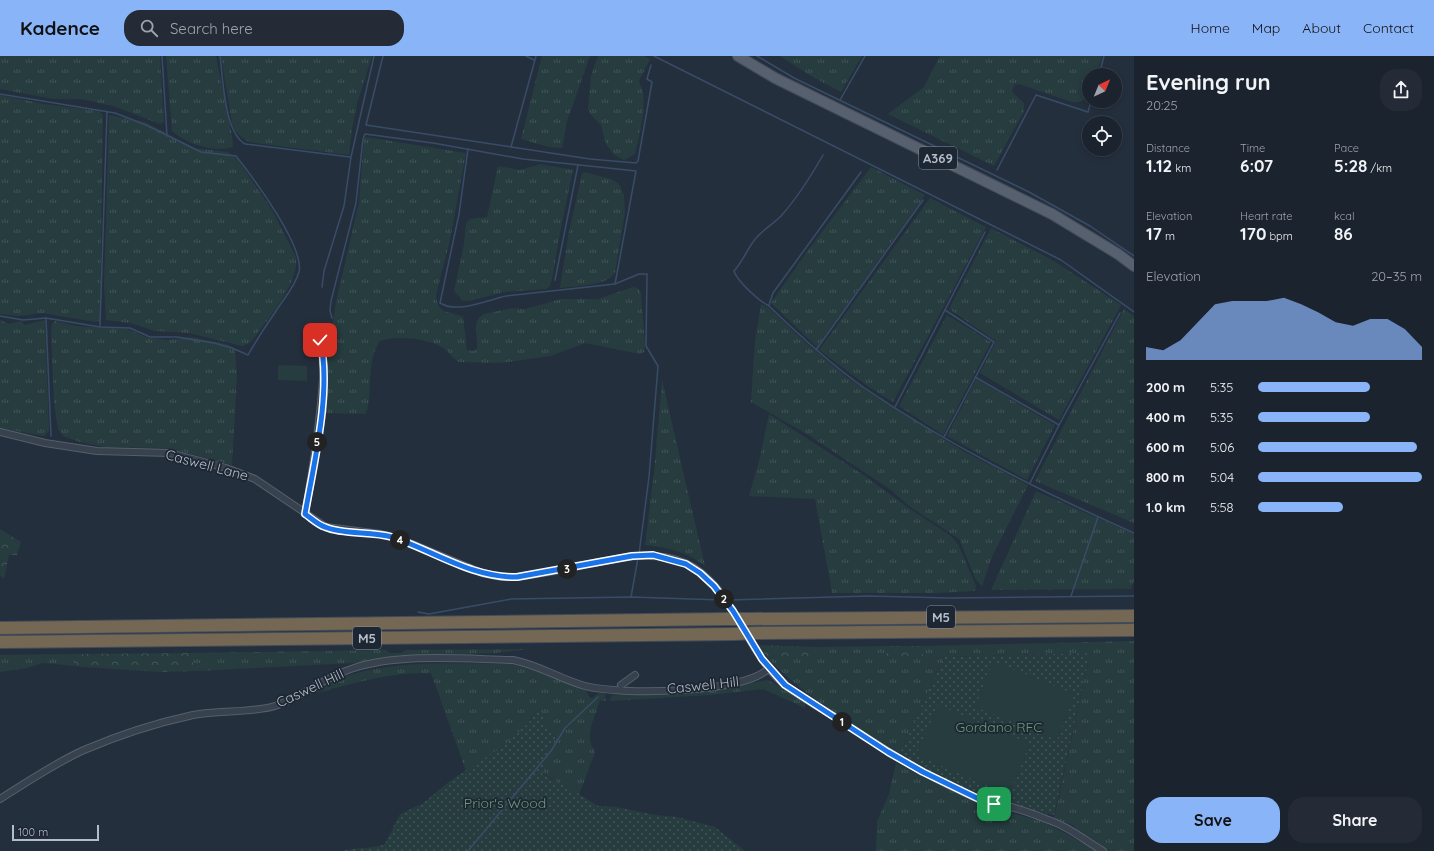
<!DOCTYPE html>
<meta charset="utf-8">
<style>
body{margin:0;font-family:Quicksand,sans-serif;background:#242b36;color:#f1f3f6;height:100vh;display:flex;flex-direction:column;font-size:15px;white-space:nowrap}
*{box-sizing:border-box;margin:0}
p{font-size:13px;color:#a0a4aa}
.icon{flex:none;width:22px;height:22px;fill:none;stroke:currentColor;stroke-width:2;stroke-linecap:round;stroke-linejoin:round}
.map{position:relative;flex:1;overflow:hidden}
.drawer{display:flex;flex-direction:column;background:#1b232e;width:300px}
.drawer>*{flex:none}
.needle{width:26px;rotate:43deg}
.tools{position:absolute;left:1082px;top:12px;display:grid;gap:8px}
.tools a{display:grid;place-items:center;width:40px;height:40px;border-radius:50%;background:#1b232e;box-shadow:0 2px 6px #0003,0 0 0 1px #39404a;font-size:20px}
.scale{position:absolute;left:12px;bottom:10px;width:87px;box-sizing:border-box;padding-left:4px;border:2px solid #b4bcc9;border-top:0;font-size:11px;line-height:14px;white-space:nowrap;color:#b4bcc9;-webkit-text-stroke:3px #1d2633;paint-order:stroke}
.pin{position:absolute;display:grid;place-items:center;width:34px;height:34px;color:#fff;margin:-17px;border-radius:8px;box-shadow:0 2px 6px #0006}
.km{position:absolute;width:20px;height:20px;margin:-10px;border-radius:50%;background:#222;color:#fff;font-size:11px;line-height:20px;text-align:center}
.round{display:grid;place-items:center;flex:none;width:42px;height:42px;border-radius:16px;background:#242b36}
.summary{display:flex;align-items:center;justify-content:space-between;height:68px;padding:0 12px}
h1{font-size:22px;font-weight:700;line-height:30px}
.metrics{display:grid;grid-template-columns:repeat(3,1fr);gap:6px;height:68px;padding:4px 12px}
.metrics div{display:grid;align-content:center}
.metrics b{font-size:17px;font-weight:700}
.metrics small{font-size:11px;font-weight:400}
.metrics p{font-size:11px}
.chart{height:112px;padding:8px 12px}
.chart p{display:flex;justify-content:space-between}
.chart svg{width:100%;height:72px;margin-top:4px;fill:#8ab4f8;opacity:.7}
.primary-button{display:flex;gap:8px;margin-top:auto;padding:8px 12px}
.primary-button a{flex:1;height:46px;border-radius:16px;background:#8ab4f8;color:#111;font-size:16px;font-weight:700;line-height:46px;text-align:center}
.primary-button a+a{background:#242b36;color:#f1f3f6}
ul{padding:0 12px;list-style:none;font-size:13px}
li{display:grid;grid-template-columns:64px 48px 1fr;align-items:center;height:30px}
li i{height:10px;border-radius:5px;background:#8ab4f8}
header{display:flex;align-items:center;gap:24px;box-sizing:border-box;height:56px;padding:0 20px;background:#8ab4f8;color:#111}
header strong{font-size:19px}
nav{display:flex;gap:22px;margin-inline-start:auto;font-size:14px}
.search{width:280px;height:36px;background:#242b36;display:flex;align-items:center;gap:10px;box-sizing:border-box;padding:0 14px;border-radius:16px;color:#a0a4aa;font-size:15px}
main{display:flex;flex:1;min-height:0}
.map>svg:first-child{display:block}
.grass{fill:url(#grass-tufts)}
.forest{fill:url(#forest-crowns)}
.park{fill:url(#park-dots)}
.pitch{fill:#263c3f}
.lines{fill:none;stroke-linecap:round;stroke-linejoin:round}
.stream{stroke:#394c67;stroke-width:1.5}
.minor-casing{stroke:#565f6c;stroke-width:8}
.primary-casing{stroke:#414a57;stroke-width:12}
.motorway-casing{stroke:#434c59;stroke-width:14}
.minor{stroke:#38414e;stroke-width:6}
.primary{stroke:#56606e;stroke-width:10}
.motorway{stroke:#746855;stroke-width:12}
.motorway-bridge-casing{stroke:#434c59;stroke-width:14;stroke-linecap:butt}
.motorway-bridge{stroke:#746855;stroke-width:12}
.route-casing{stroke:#fff;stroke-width:8}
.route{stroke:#1a73e8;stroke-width:5}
.labels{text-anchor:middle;stroke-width:3.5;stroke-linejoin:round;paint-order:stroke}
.shield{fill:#1d2633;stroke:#878f9c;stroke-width:1}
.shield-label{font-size:13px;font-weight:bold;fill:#b4bcc9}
.street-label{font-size:14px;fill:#b4bcc9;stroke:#1d2633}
.park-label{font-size:14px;fill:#6b9a76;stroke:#1d2633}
</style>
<header>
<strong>Kadence</strong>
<div class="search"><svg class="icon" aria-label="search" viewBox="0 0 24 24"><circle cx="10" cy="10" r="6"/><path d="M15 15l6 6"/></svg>Search here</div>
<nav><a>Home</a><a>Map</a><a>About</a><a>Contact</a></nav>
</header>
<main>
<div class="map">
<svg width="1134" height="795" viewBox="0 0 1134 795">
<defs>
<pattern id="grass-tufts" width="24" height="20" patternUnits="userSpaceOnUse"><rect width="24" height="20" fill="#263c3f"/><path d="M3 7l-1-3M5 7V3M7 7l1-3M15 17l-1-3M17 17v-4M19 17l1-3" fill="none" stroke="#435659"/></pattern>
<pattern id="forest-crowns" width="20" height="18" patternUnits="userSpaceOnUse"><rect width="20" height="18" fill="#263c3f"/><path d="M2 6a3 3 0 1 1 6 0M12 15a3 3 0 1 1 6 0" fill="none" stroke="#435659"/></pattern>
<pattern id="park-dots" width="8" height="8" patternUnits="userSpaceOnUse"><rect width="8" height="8" fill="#263c3f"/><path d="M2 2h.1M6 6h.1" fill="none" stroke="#435659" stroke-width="1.8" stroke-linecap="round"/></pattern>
</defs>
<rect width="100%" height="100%" fill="#242f3e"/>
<g class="grass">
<polygon points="0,0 160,0 164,66 160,68 113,50 81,43 53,43 0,33"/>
<path d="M166,0H216C218,14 235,85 233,91C214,97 186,88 172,75Z"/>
<path d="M221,0H372L357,48L352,73L349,99L249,86C241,81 235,76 232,67Z"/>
<polygon points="542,0 590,0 567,65 562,92 549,91 521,83"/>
<path d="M598,0H644L650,3L639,25C640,29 642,33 643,37C646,54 639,81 635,98L624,104L614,99L606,88L601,69L590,58L588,53L591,20Z"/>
<polygon points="780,0 862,0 841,36 811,20"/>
<polygon points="940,0 1102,0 1096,19 1089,19 1089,39 1080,46 1072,46 1019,28 1014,29 1012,36 1024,47 1024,55 994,110 888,58 924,31"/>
<polygon points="0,39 44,48 99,55 103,59 100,264 96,266 42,257 19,260 0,258"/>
<path d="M109,59L145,66L194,92L228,96L238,104L272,154L296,201C300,227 265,267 250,287L242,290L189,277L155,275L130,267L106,264L104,229Z"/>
<path d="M366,81L466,97L450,184L436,239C438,260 449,254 463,261L467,294L473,295L477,293C479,282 470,265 484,258L512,252L525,253L561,243H598L633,231L639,233L641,238L645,289L644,296L640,298L585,287L550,300L500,307L459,306C452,302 449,295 442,291C426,282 397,279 380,285C365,306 374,334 366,358L324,357L330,282L336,246L359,146L364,83Z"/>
<polygon points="541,108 573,114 558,187 553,219 550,230 546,233 505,236 469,245 462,244 454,235 464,188 466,167 470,163 487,161 498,110 520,114"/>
<polygon points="871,111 925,139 817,291 771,247 809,193"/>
<path d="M584,116L611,123L619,128L624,139L625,157L615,216C609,230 574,230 560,232L568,180L582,118Z"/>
<polygon points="930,142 986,171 893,346 869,331 819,294"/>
<polygon points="991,172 1054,205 1121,249 1059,364 980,317 996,285 949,253"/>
<polygon points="761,248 770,253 806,287 849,323 963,395 1028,429 992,501 982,530 976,524 959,483 909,450 891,434 810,380 751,346 755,285"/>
<polygon points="1124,253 1134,260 1134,467 1035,425"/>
<polygon points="947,259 991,286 943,379 899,350"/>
<polygon points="0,264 9,268 21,265 25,269 45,264 49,375 44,380 0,372"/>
<polygon points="55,265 76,270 128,273 146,281 167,284 191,281 226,288 235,293 237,321 232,409 168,392 104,391 80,386 63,380 58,373 54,348 51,275 52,268"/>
<polygon points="976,323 1055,369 1027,424 947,380"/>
<path d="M662,324L705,510C688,496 667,491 645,489L654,416Z"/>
<polygon points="769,358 862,418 906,450 951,480 958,488 976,530 975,535 937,537 832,537 815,443 749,440 760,401"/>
<polygon points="1036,435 1134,478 1134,525 1131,533 991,534"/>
<path d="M1134,585V795H1109L1087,783L1073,769L1054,763L1090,597L944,601L900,697C853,668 803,641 766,600H817L816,591L885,590L888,600H923L921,590Z"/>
<polygon points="528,593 495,597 431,599 355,607 197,615 189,597 386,594 390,597 403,597 405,594"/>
<polygon points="73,598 76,610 43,607 27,612 0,616 0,599"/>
<path d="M511,608L530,613L586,634L590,642H593L598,637L605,638L606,645L600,644C595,663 583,678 595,696L579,739L563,728L542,717L548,694L556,681L547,673L545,664L537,654C519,682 493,699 466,715L431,617C386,616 354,628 311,638C323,632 335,624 347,620C399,603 457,608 511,608Z"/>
<polygon points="768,624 805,645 805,652 763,633 709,639 610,645 612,639 620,638 718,633"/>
<polygon points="896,707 955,737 993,753 1039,764 1050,769 1097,795 876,795 877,765 889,738"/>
</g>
<g class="forest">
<polygon points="0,473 21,486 17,499 9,499 4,523 0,519"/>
<polygon points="756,589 816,591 818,600 766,600"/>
<polygon points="885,590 921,590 923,600 887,600"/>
<polygon points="189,597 197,615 159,616 85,611 76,610 73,598"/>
</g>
<g class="park">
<polygon points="1090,597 1054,759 1027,754 1005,746 992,745 967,735 934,719 900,697 944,601"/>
<path d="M537,654L544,661L547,673L556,681L548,694L542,718L563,728L598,750L616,751L655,759L677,761L715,771L745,795H342C352,792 379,792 385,788L400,758L422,748L450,725L506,688L530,665Z"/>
</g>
<g class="pitch">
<polygon points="278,309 307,310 307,325 278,324"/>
<polygon points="993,605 1075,638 1057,684 975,651"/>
<polygon points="938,649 1030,688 1009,739 916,699"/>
</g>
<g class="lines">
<g class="stream">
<polyline points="162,0 167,80"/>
<path d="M220,0C223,22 224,76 245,88L350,101"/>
<polyline points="383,0 366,69 590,103 636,107 638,105 652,26 647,23 651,9"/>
<polyline points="526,0 534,4"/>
<polyline points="654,0 1061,204 1134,256"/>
<polyline points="757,0 794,22 1029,136 1090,170 1134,200"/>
<polyline points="1099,19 1104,0"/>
<path d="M0,38L115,57L146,69L201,96L236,100C252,120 305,191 299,216C295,231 282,245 274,258C265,271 256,285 248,299L232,292L214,287L177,281H150L130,272L100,271L46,262L23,264L0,260"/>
<polyline points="840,44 865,0"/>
<polyline points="511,91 536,0"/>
<path d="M468,93L459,158L440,247C457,258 487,244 506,240L615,228"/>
<path d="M823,99C811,120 798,141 781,160C773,168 763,174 756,182C747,193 743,205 734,215C737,225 759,245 769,250C799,279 829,307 863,331C948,389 1040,435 1134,477"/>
<polyline points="997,114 1036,39 1088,56 1091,45"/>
<polyline points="555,224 578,109"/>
<polyline points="322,231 324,215 344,150 351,101 374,0"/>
<polyline points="769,249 773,237 861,116"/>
<polyline points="46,262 51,380"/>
<polyline points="332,262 330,255 331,245 356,147 363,83 365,78 433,87 523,103 636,115 615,228 639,218 647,218 646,290 658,310 649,421 639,498"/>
<polyline points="100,270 107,56"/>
<polyline points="816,294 923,144"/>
<polyline points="975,321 1059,369"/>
<polyline points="895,351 985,176"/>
<polyline points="944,381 994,286 945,254"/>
<polyline points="1030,427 1059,369 1120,257"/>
<polyline points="1071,540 1098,461"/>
<polyline points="631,541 638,502"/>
<polyline points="728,544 869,540 949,542 1134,540"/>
<polyline points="418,556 429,558 511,543 631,541 722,544"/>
<polyline points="468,795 551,695 565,672 598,641"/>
</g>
<g class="minor-casing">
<g id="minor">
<path d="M0,376L45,387L97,395L170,397L226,412L255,423L326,471L381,478L412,488L482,517L502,521H517C537,518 556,515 575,511C611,504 649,492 685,507C732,527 746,598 785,629C802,642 823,653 841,665C887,695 932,724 983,745C991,748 999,748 1007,750C1020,753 1033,758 1046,763C1068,770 1084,784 1103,795"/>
<path d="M305,458C313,413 320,369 323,323C325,305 319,289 322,271"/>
<polyline points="621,629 635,619"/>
<path d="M0,743C27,726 55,707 84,694C119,679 156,667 193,659C218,654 252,657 275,650C303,640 325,621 354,612C401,597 464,603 513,604C539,609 560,623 585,630C619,639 745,638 769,612"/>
</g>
</g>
<g class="primary-casing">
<polyline id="primary" points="738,0 775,22 1052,158 1118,198 1134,210"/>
</g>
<g class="motorway-casing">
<g id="motorway">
<polyline points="747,563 1134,560"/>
<polyline points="0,572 726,563"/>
<polyline points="755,577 1134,574"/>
<polyline points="0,586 734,578"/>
</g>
</g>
<use href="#minor" class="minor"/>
<use href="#primary" class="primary"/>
<use href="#motorway" class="motorway"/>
<g class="motorway-bridge-casing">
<g id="motorway-bridge">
<polyline points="726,563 747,563"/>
<polyline points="734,578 755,577"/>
</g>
</g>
<use href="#motorway-bridge" class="motorway-bridge"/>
</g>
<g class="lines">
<g class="route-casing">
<path id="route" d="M320,284C332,333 314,407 305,458C311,462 318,469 325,471C344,479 371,475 392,481C434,495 472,522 517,521L632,500L653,499L686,508L700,517L714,530L733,555L762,603L785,629L888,696L923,716L985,746L994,748"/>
</g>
<use href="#route" class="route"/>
</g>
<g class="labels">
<g class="shield">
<rect x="919" y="91" width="38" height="22" rx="3"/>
<rect x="927" y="550" width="28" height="22" rx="3"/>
<rect x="353" y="571" width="28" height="22" rx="3"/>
</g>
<g class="shield-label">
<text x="938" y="107">A369</text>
<text x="941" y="566">M5</text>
<text x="367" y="587">M5</text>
</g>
<g class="street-label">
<text transform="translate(207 409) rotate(15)" y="5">Caswell Lane</text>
<text transform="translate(703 629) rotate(-6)" y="5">Caswell Hill</text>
<text transform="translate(310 632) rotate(-25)" y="5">Caswell Hill</text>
</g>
<g class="park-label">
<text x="999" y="676">Gordano RFC</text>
<text x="505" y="752">Prior's Wood</text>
</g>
</g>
</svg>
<div class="tools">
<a><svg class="needle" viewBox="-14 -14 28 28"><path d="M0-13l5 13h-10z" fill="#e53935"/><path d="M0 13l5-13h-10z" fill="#a0a4aa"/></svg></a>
<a><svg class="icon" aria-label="locate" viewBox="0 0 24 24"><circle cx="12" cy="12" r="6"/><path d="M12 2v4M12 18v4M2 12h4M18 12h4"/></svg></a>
</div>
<div class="scale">100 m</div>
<div class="pin" style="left:994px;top:748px;background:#1e9e55"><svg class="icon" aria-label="arrive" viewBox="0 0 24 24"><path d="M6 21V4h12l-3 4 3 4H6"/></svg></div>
<div class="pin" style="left:320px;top:284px;background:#d93025"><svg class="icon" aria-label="check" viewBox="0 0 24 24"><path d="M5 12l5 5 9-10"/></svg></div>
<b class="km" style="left:842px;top:666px">1</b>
<b class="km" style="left:724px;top:543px">2</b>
<b class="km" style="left:567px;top:513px">3</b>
<b class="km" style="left:400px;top:484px">4</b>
<b class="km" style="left:317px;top:386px">5</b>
</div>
<section class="drawer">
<div class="summary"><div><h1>Evening run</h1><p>20:25</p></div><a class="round"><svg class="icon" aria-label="share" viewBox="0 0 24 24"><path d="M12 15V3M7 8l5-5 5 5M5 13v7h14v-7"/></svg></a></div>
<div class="metrics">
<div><p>Distance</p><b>1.12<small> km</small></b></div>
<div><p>Time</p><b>6:07</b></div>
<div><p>Pace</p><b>5:28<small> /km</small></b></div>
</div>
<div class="metrics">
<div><p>Elevation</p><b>17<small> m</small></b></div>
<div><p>Heart rate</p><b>170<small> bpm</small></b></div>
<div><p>kcal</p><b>86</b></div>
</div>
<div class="chart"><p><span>Elevation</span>20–35 m</p>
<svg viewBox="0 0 160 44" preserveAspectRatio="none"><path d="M0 44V36L10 38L20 32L30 21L40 10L50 8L60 8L70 8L80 6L90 10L100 15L110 21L120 23L130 19L140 19L150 25L160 36V44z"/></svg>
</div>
<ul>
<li><b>200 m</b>5:35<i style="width:68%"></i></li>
<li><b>400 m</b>5:35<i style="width:68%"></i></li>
<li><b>600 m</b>5:06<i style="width:97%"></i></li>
<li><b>800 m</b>5:04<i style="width:100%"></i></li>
<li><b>1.0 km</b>5:58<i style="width:52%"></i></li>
</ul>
<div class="primary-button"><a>Save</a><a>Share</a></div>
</section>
</main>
